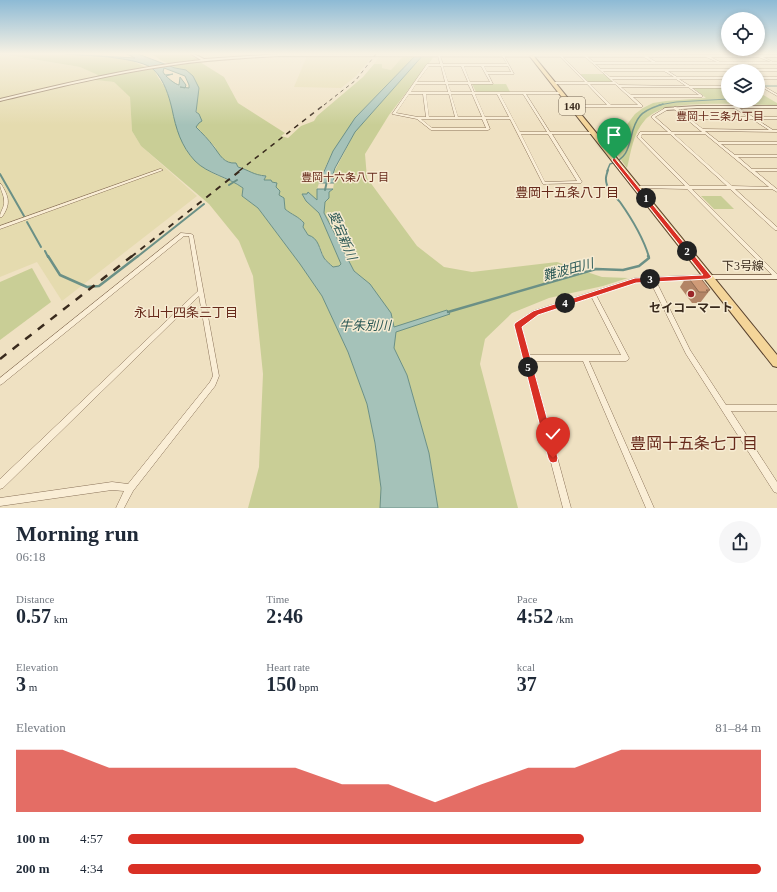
<!DOCTYPE html>
<meta charset="utf-8">
<style>
body{margin:0;font-family:"Times New Roman","Noto Sans JP",serif;background:#f6f6f7;color:#1f2937;height:100vh;display:flex;flex-direction:column;font-size:15px;white-space:nowrap}
*{box-sizing:border-box;margin:0}
p{font-size:13px;color:#747a83}
.icon{flex:none;width:22px;height:22px;fill:none;stroke:currentColor;stroke-width:2;stroke-linecap:round;stroke-linejoin:round}
.map{position:relative;height:508px;overflow:hidden}
.details{display:flex;flex-direction:column;background:#fff;flex:1}
.details>*{flex:none}
.buttons{position:absolute;left:721px;top:12px;display:grid;gap:8px}
.buttons a{display:grid;place-items:center;width:44px;height:44px;border-radius:50%;background:#fff;box-shadow:0 2px 6px #0003;font-size:20px}
.pin{position:absolute;display:grid;place-items:center;width:34px;height:34px;color:#fff;margin:-41px -17px;border-radius:50% 50% 50% 0;rotate:-45deg;box-shadow:0 0 4px #0007}
.pin .icon{rotate:45deg}
.km{position:absolute;width:20px;height:20px;margin:-10px;border-radius:50%;background:#222;color:#fff;font-size:11px;line-height:20px;text-align:center}
.round{display:grid;place-items:center;flex:none;width:42px;height:42px;border-radius:21px;background:#f6f6f7}
.overview{display:flex;align-items:center;justify-content:space-between;height:68px;padding:0 16px}
h1{font-size:22px;font-weight:700;line-height:30px}
.metrics{display:grid;grid-template-columns:repeat(3,1fr);gap:6px;height:68px;padding:4px 16px}
.metrics div{display:grid;align-content:center}
.metrics b{font-size:20px;font-weight:700}
.metrics small{font-size:11px;font-weight:400}
.metrics p{font-size:11px}
.chart{height:112px;padding:8px 16px}
.chart p{display:flex;justify-content:space-between}
.chart svg{width:100%;height:72px;margin-top:4px;fill:#d93025;opacity:.7}
ul{padding:0 16px;list-style:none;font-size:13px}
li{display:grid;grid-template-columns:64px 48px 1fr;align-items:center;height:30px}
li i{height:10px;border-radius:5px;background:#d93025}
.map>svg:first-child{display:block}
.farmland{fill:#e5dbaf}
.green{fill:#c9ce96}
.water{fill:#a5c2b9;stroke:#6b9086;fill-rule:evenodd}
.lines{fill:none;stroke-linecap:round;stroke-linejoin:round}
.stream-far3{stroke:#6b9086;stroke-width:1}
.stream-far2{stroke:#6b9086;stroke-width:1.5}
.stream-far1{stroke:#6b9086;stroke-width:2}
.stream{stroke:#6b9086;stroke-width:2.5}
.minor-casing{stroke:#8a7259;stroke-width:1}
.tertiary-casing{stroke:#8a7259;stroke-width:2}
.primary-casing{stroke:#57402d;stroke-width:2}
.minor{fill:#faeed6;fill-rule:evenodd}
.tertiary{fill:#faeed6;fill-rule:evenodd}
.primary{fill:#f4d599;fill-rule:evenodd}
.rail-far3{stroke:#392a1d;stroke-width:1;stroke-dasharray:3.5 3.5;stroke-linecap:butt}
.rail-far2{stroke:#392a1d;stroke-width:1.5;stroke-dasharray:5 5;stroke-linecap:butt}
.rail-far1{stroke:#392a1d;stroke-width:2;stroke-dasharray:6 6;stroke-linecap:butt}
.rail{stroke:#392a1d;stroke-width:2.5;stroke-dasharray:8 8;stroke-linecap:butt}
.wall{fill:#b28466}
.building{fill:#cf9a77;stroke:#916c53}
.route{fill:#d93025;stroke:#fff}
.poi-dot{fill:#9b272a;stroke:#f6ebd2;stroke-width:1.5}
.labels{text-anchor:middle;stroke-width:3;stroke-linejoin:round;paint-order:stroke}
.shield{fill:#f6ebd2;stroke:#726453;stroke-width:1}
.shield-label{font-size:11px;font-weight:bold;fill:#392a1d}
.far-neighbourhood-label{font-size:11px;fill:#672a1b;stroke:#f6ebd2}
.street-label{font-size:12px;fill:#392a1d;stroke:#f6ebd2}
.poi-label{font-size:12px;font-weight:bold;fill:#392a1d;stroke:#f6ebd2}
.neighbourhood-label{font-size:13px;fill:#672a1b;stroke:#f6ebd2}
.water-label{font-size:13px;font-style:italic;fill:#2c5956;stroke:#f6ebd2}
.near-neighbourhood-label{font-size:16px;fill:#672a1b;stroke:#f6ebd2}
</style>
<div class="map">
<svg width="777" height="508" viewBox="0 0 777 508">
<rect width="100%" height="100%" fill="#efe1c2"/>
<g class="farmland">
<polygon points="0,54 80,67 99,75 97,80 114,82 130,96 132,131 141,146 197,196 62,301 37,262 0,277"/>
<polygon points="388,54 405,54 391,70 382,68 382,64 374,64 379,57 386,57"/>
<polygon points="307,56 372,57 356,76 341,88 294,87"/>
</g>
<g class="green">
<path d="M2,54H65L95,56L130,60L148,68L153,67C156,77 166,86 169,96C178,126 178,151 207,170C218,177 232,180 243,188L242,196L258,208L300,264L322,296L348,352L367,404L375,443L381,488L380,508H248L259,467L263,374L253,276L239,241L209,204L141,146L132,131L130,97L114,82L96,80L98,75L80,67Z"/>
<path d="M150,54H188L198,59C190,62 172,65 164,62C159,60 156,55 150,54Z"/>
<path d="M405,54H436L389,115L365,154L367,178L417,246L444,267L472,272L557,262L602,277L628,278L603,286L549,298L512,313L485,339L480,364L518,508H438L429,453L407,375L394,348L395,332L370,284L354,271L324,213L325,201L329,192L333,189L334,183L333,174L355,132L422,56H415L355,118L333,151L323,172L317,189V201L308,192L307,194H302L306,201L319,213L341,264L339,266L333,267L324,258L320,247L308,235L303,227L304,223C298,216 292,215 285,209L284,198L279,195C276,186 274,182 264,180L266,176L252,174L245,169L231,164L219,156L215,147L196,126L199,123L196,106L198,94L179,68H175L171,65L200,62L224,77L238,103L285,133L281,136L288,138L301,126L314,121L317,116L363,77L374,64H382V68L391,70Z"/>
<polygon points="579,74 605,74 616,83 588,83"/>
<polygon points="472,84 506,84 510,92 476,92"/>
<path d="M692,87H728V101H758V92L777,103V105C744,105 698,101 666,108C660,109 649,115 645,120C633,133 631,152 627,168L613,149L618,146L622,131L635,114L643,108L653,103L666,101L706,98Z"/>
<polygon points="701,196 721,196 734,209 714,209"/>
<polygon points="32,268 51,302 0,340 0,282"/>
</g>
<g class="water">
<path d="M65,54L135,58L127,54H138L175,68L186,70L193,76L199,88L196,112L199,114L202,121L199,123L196,127C202,133 209,140 214,147C220,155 224,164 236,163L238,167C249,170 253,175 266,176L264,180H271L272,182L277,183L276,187L280,191L279,195L284,198L285,209C292,215 298,216 304,223L303,227L308,235C319,238 319,249 324,258C326,261 330,264 333,267L339,266L341,264L319,213L306,201L302,194H307L308,192L317,200V189H333L329,192V198L325,202L324,213L354,271L370,284L391,313L394,327L447,310L450,314L396,332L394,348L407,375L429,453L438,508H380L381,488L375,443L367,404L348,352L322,296L300,264L258,208L242,196L243,188C228,177 208,174 195,161C181,146 176,129 172,109C169,96 164,80 154,70C142,57 84,55 65,54ZM164,68L185,76L189,85V88L180,87L185,88L186,85L180,77L179,85C175,84 169,79 166,76L173,74L165,75L163,72Z"/>
<polygon points="417,54 424,54 355,132 335,168 333,174 334,183 319,183 333,151 355,118"/>
</g>
<g class="lines">
<g class="stream-far3">
<polyline points="758,86 777,86"/>
<polyline points="659,105 676,102 728,99"/>
</g>
<path class="stream-far2" d="M607,171L610,164C636,157 626,132 640,116C646,109 655,107 663,104"/>
<g class="stream-far1">
<path d="M608,170C606,176 605,179 607,185C609,192 616,197 620,202C632,219 643,237 649,257"/>
<polyline points="0,174 24,216"/>
<polyline points="229,185 237,180"/>
<polyline points="325,190 327,181"/>
<polyline points="27,222 41,247"/>
<polyline points="45,251 48,257"/>
<polyline points="137,257 204,204"/>
</g>
<g class="stream">
<polyline points="48,256 60,275 87,287 99,286 138,256"/>
<polyline points="448,312 596,269 623,270 639,266 649,258 648,256"/>
</g>
<g class="minor-casing">
<g id="minor">
<path d="M501,54H503L514,74H488L493,84H471L474,92H563V94H526L550,132H594L596,133L594,134H552L582,182L581,183L543,184L510,119H486L490,129L488,130H431L417,119L392,114L427,64H440L438,55L440,56L443,64H507ZM429,66H441L445,82H417ZM443,66H461L468,82H448ZM464,66H481L490,82H470ZM484,66H508L511,72H487ZM416,84H446L448,92H411ZM448,84H468L472,92H451ZM409,94H423L426,117H418L396,113ZM426,94H449L455,117H429ZM451,94H472L482,117H458ZM475,94H497L509,117H485ZM500,94H523L547,132H520ZM421,119H482L486,128H432ZM521,134H548L577,181L545,182Z"/>
<path d="M558,54H560L588,82H613L582,54H584L594,62H652L644,57L645,55L656,62H717L706,57L707,55L720,62H771L758,57L759,55L773,62H777V64H595L601,69H777V71H668L677,77H728V79H679L690,86H726L727,87L726,88H692L703,96L702,97H633L642,105V107H571V105H607L587,84H553V83L554,82H585ZM603,71H664L674,77H610ZM612,79H676L686,86L619,85ZM590,84H615L638,105H611ZM621,87H688L699,95H631Z"/>
<rect x="758" y="77" width="19" height="2"/>
<polygon points="758,83 777,94 777,96 758,85"/>
<path d="M734,106H736L753,117H777V119H756L773,130H777V132L705,131L719,142H777V144H721L735,155H777V157H738L752,169H777V171H755L777,189V192L772,189H735L777,227V230H775L730,189H692L777,274V279L775,278L687,189L637,188L635,187L637,186H685L637,137L640,132H668L652,118V116L665,108H667V110L655,117L672,132H702L674,109V107H676L688,117H749L734,108ZM690,119H752L769,130L703,129ZM642,134H670L727,186H690L641,137ZM674,134H705L769,187L732,186Z"/>
<polygon points="160,169 161,169 163,170 0,229 0,226"/>
<path d="M0,184H1C9,197 11,204 2,217H0C0,211 5,207 4,201C4,194 0,190 0,184Z"/>
<polygon points="181,233 191,234 193,235 219,376 215,386 133,491 124,508 116,508 124,491 112,490 0,506 0,498 112,482 128,484 210,382 213,376 199,296 3,488 0,489 0,479 198,291 189,236 184,236 2,384 0,385 0,378"/>
<path d="M708,275L710,276L711,277L710,278L708,279L656,281L690,350L726,405H777V411H731L777,482V493L774,492L686,354L650,281L635,282L596,295L629,358L628,360L626,361H589L654,508H646L583,361H531L571,508H563L524,360L523,358V357L515,325L516,323L533,311L635,278ZM591,296L621,355H529L521,326L537,315Z"/>
</g>
</g>
<g class="tertiary-casing">
<g id="tertiary">
<path d="M191,54H194L204,59L279,54L777,55V57L279,56C241,58 204,60 167,66C111,74 55,88 0,101V99C66,83 133,67 201,60Z"/>
<polygon points="697,106 777,106 777,108 697,108 666,110 664,109 666,108"/>
<polygon points="706,275 777,275 777,279 706,279 705,277"/>
</g>
</g>
<g class="primary-casing">
<polygon id="primary" points="528,54 532,54 777,355 777,367 773,366"/>
</g>
<use href="#minor" class="minor"/>
<use href="#tertiary" class="tertiary"/>
<use href="#primary" class="primary"/>
<polyline class="rail-far3" points="324,105 356,80 376,54"/>
<polyline class="rail-far2" points="239,171 325,104"/>
<polyline class="rail-far1" points="131,257 241,170"/>
<polyline class="rail" points="0,359 132,256"/>
</g>
<polygon class="wall" points="687,276 710,290 700,303 692,303 680,287"/>
<polygon class="building" points="687,276 699,276 710,290 706,290 708,292 699,292"/>
<linearGradient id="sky" x2="0" y2="1"><stop stop-color="#8dbad5"/><stop offset="0.43" stop-color="#f8f2e4"/><stop offset="1" stop-color="#f8f2e4" stop-opacity="0"/></linearGradient>
<rect width="777" height="125" fill="url(#sky)"/>
<polygon class="route" points="614,157 712,277 708,279 636,283 538,315 522,327 558,458 557,462 553,463 550,462 548,458 514,325 515,323 533,311 635,278 703,275 612,160"/>
<circle class="poi-dot" cx="691" cy="294" r="4"/>
<g class="labels">
<rect class="shield" x="559" y="97" width="26" height="18" rx="3"/>
<g class="shield-label">
<text x="572" y="110">140</text>
</g>
<g class="far-neighbourhood-label">
<text x="720" y="120">豊岡十三条九丁目</text>
<text x="345" y="181">豊岡十六条八丁目</text>
</g>
<g class="street-label">
<text x="743" y="270">下3号線</text>
</g>
<g class="poi-label">
<text x="691" y="312">セイコーマート</text>
</g>
<g class="neighbourhood-label">
<text x="567" y="197">豊岡十五条八丁目</text>
<text x="186" y="317">永山十四条三丁目</text>
</g>
<g class="water-label">
<text transform="translate(343 235) rotate(67)" y="5">愛宕新川</text>
<text transform="translate(568 269) rotate(-15)" y="5">難波田川</text>
<text x="365" y="330">牛朱別川</text>
</g>
<g class="near-neighbourhood-label">
<text x="694" y="449">豊岡十五条七丁目</text>
</g>
</g>
</svg>
<div class="buttons">
<a><svg class="icon" aria-label="locate" viewBox="0 0 24 24"><circle cx="12" cy="12" r="6"/><path d="M12 2v4M12 18v4M2 12h4M18 12h4"/></svg></a>
<a><svg class="icon" aria-label="layers" viewBox="0 0 24 24"><path d="M12 4l9 5-9 5-9-5zM3 14l9 5 9-5"/></svg></a>
</div>
<div class="pin" style="left:614px;top:159px;background:#1e9e55"><svg class="icon" aria-label="arrive" viewBox="0 0 24 24"><path d="M6 21V4h12l-3 4 3 4H6"/></svg></div>
<div class="pin" style="left:553px;top:458px;background:#d93025"><svg class="icon" aria-label="check" viewBox="0 0 24 24"><path d="M5 12l5 5 9-10"/></svg></div>
<b class="km" style="left:646px;top:198px">1</b>
<b class="km" style="left:687px;top:251px">2</b>
<b class="km" style="left:650px;top:279px">3</b>
<b class="km" style="left:565px;top:303px">4</b>
<b class="km" style="left:528px;top:367px">5</b>
</div>
<section class="details">
<div class="overview"><div><h1>Morning run</h1><p>06:18</p></div><a class="round"><svg class="icon" aria-label="share" viewBox="0 0 24 24"><path d="M12 15V3M7 8l5-5 5 5M5 13v7h14v-7"/></svg></a></div>
<div class="metrics">
<div><p>Distance</p><b>0.57<small> km</small></b></div>
<div><p>Time</p><b>2:46</b></div>
<div><p>Pace</p><b>4:52<small> /km</small></b></div>
</div>
<div class="metrics">
<div><p>Elevation</p><b>3<small> m</small></b></div>
<div><p>Heart rate</p><b>150<small> bpm</small></b></div>
<div><p>kcal</p><b>37</b></div>
</div>
<div class="chart"><p><span>Elevation</span>81–84 m</p>
<svg viewBox="0 0 160 44" preserveAspectRatio="none"><path d="M0 44V6L10 6L20 17L30 17L40 17L50 17L60 17L70 27L80 27L90 38L100 27L110 17L120 17L130 6L140 6L150 6L160 6V44z"/></svg>
</div>
<ul>
<li><b>100 m</b>4:57<i style="width:72%"></i></li>
<li><b>200 m</b>4:34<i style="width:100%"></i></li>
</ul>
</section>
